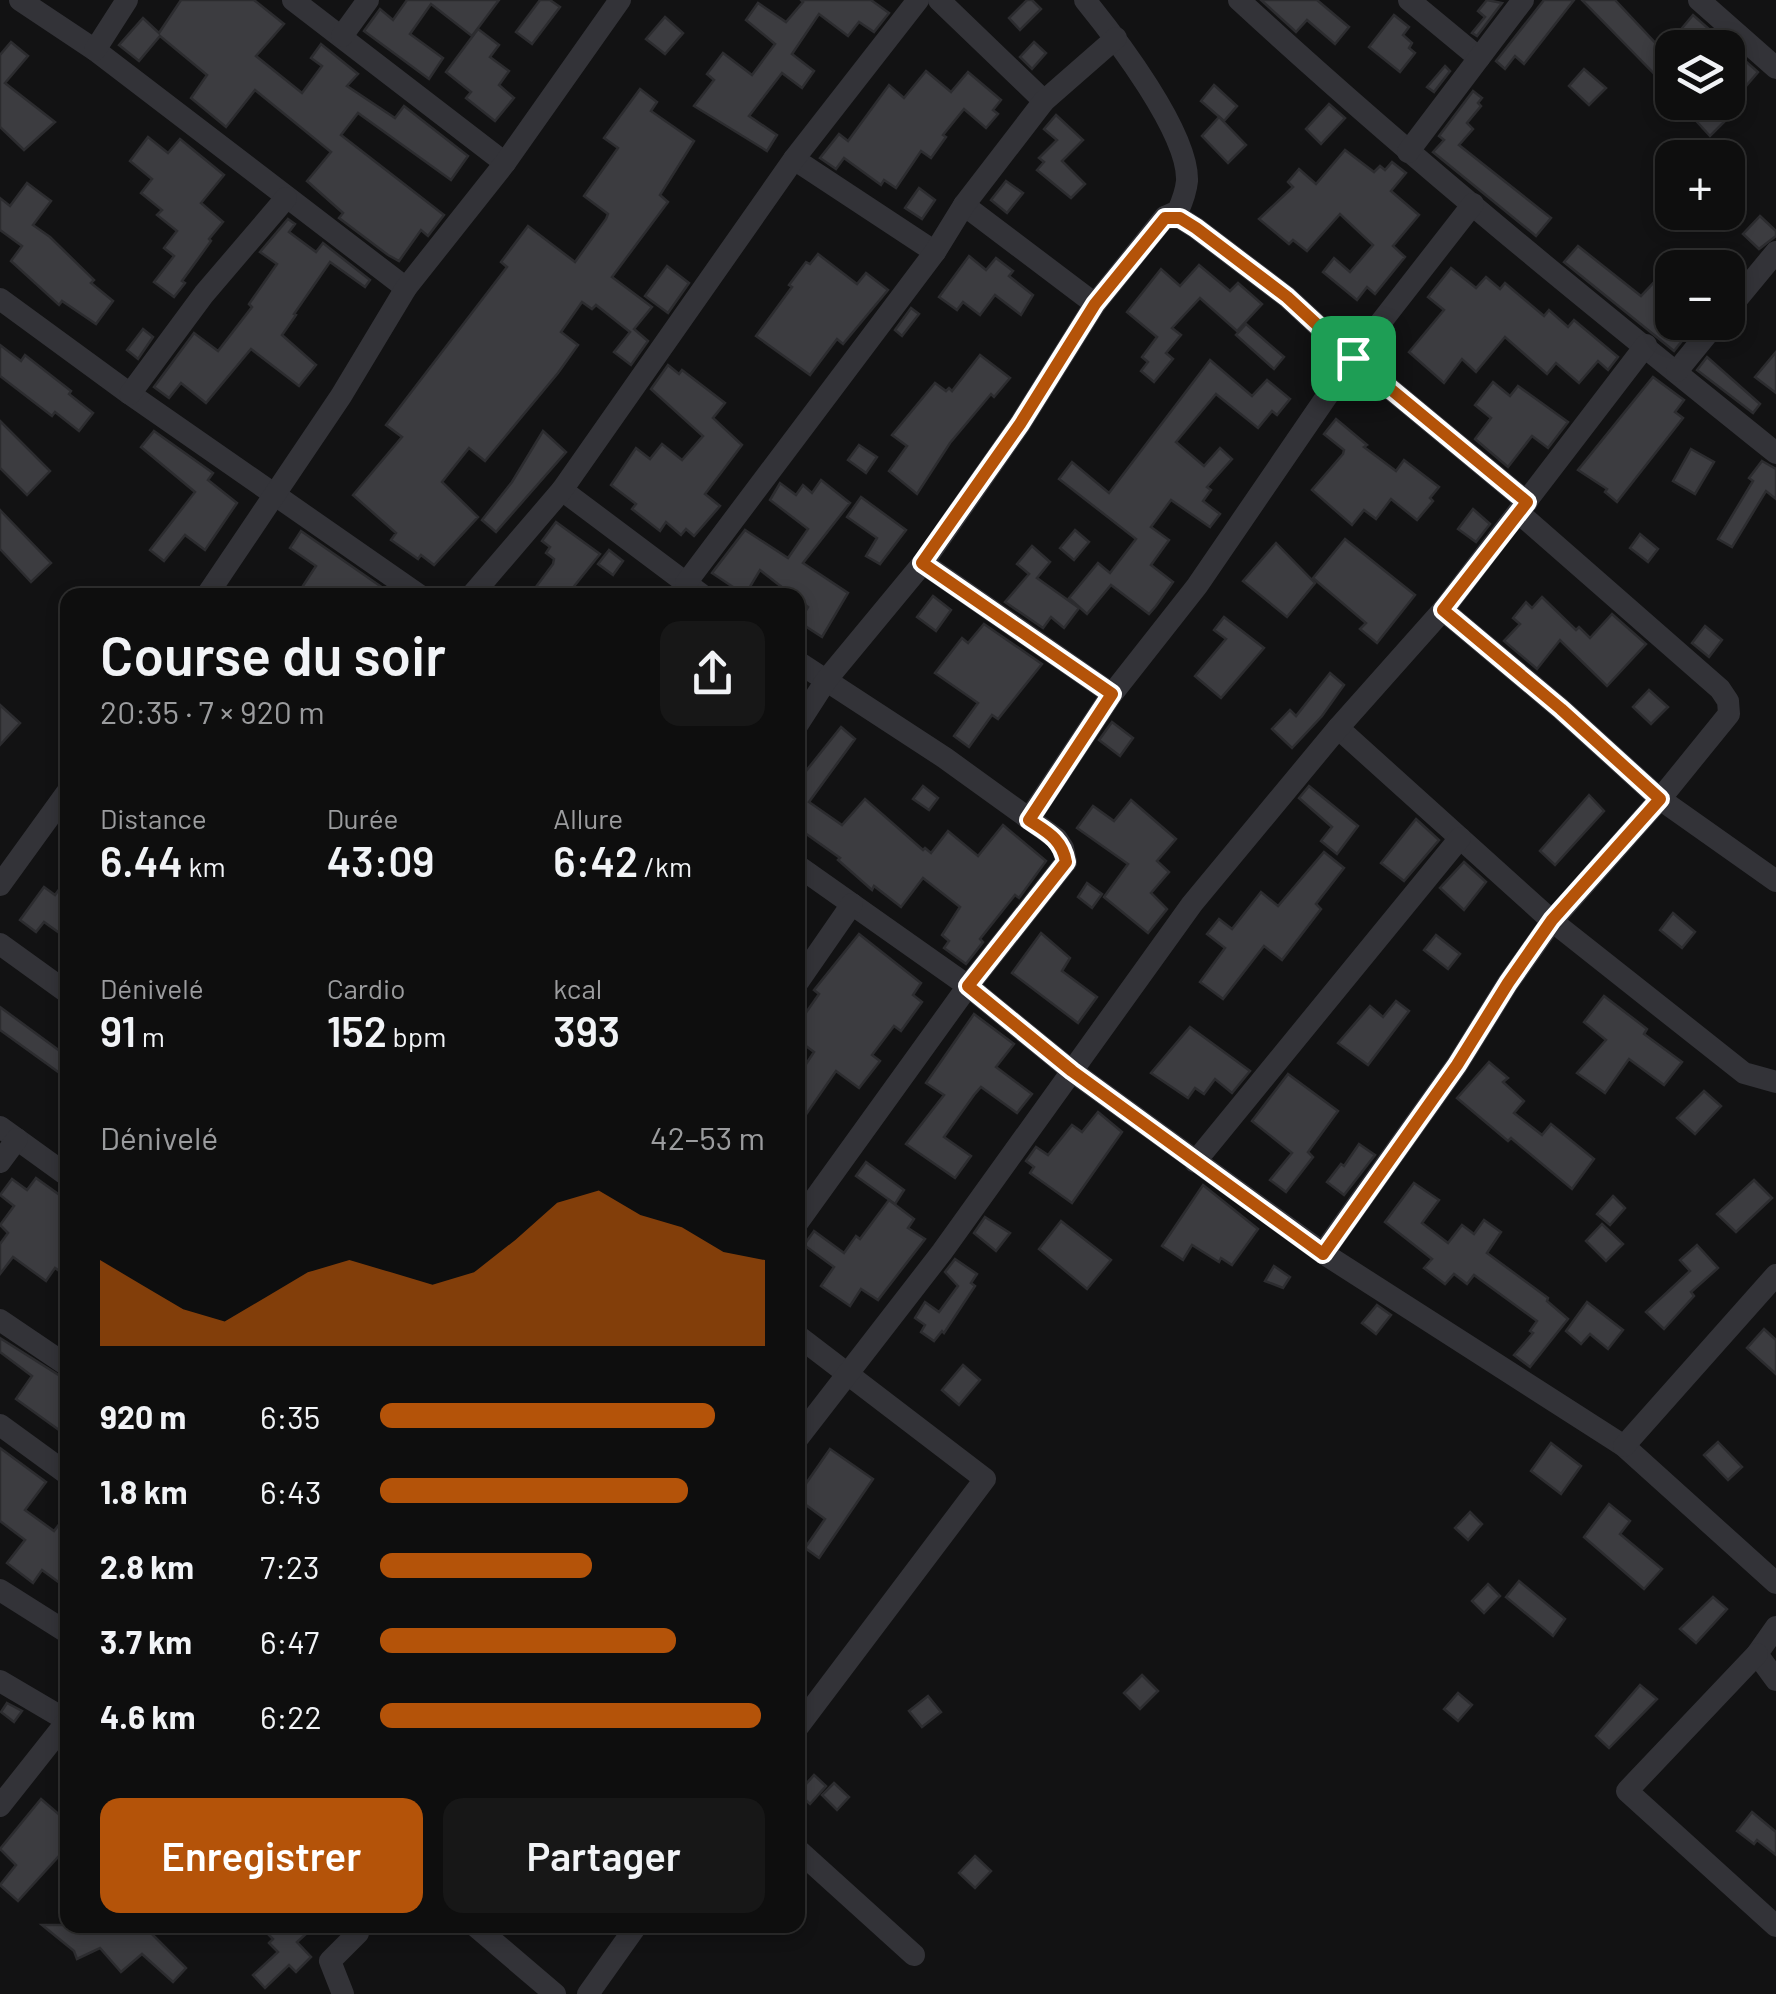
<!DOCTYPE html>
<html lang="fr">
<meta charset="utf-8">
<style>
body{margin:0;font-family:Barlow,sans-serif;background:#171717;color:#f1f3f6;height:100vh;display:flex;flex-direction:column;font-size:38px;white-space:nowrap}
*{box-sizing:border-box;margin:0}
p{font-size:32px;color:#9b9c9e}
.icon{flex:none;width:55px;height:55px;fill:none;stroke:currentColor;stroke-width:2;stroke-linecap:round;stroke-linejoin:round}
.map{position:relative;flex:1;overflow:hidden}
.panel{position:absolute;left:60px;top:588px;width:745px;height:1345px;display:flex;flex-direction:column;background:#0e0e0e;border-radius:20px;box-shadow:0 5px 15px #0003,0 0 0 2px #2e2e2e}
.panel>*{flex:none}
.controls{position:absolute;left:1655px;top:30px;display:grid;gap:20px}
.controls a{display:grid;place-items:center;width:90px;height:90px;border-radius:20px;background:#0e0e0e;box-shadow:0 5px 15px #0003,0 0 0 2px #2e2e2e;font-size:50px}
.pin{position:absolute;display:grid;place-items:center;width:85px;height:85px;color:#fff;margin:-42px;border-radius:20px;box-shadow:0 5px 15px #0006}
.round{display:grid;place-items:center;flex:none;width:105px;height:105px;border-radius:20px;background:#171717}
.head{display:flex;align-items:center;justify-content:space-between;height:170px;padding:0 40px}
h1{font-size:55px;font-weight:600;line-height:75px}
.metrics{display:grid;grid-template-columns:repeat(3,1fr);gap:15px;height:170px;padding:10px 40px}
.metrics div{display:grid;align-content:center}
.metrics b{font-size:42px;font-weight:600}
.metrics small{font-size:28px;font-weight:400}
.metrics p{font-size:28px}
.chart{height:280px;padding:20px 40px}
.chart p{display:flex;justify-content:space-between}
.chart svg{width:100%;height:180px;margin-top:10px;fill:#b45309;opacity:.7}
.cta{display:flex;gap:20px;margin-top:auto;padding:20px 40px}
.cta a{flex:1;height:115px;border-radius:20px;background:#b45309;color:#fff;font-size:40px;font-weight:600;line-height:115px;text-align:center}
.cta a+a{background:#171717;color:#f1f3f6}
ul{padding:0 40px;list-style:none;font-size:32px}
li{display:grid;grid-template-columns:160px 120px 1fr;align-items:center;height:75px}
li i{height:25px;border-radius:12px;background:#b45309}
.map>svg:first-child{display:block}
.building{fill:#3c3c40;stroke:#2c2c2f;stroke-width:2.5}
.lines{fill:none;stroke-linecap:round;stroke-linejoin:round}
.street{stroke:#333338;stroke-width:22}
.route-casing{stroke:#fff;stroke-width:20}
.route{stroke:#b45309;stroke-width:12}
</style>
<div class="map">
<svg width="1776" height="1994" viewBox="0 0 1776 1994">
<rect width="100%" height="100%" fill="#121213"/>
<g class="building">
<polygon points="181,0 254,0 284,24 256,56 302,93 322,66 311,58 321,44 358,74 347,86 395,118 404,106 468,156 451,180 358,113 341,135 444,215 428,236 421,230 399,261 388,255 339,218 343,213 307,181 331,152 255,90 226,127 191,98 207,75 160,36 139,61 119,45 143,18 159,33"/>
<polygon points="407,0 499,0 472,36 431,4 410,34 443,58 429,79 364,31 380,9 393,20"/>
<polygon points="540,0 550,0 560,7 532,44 516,32"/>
<polygon points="801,0 871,0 889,13 874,32 859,22 848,36 819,14 792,54 814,71 802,88 782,73 749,116 777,135 767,151 694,106 714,80 707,74 723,53 752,75 775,44 746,20 758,3 786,22 803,2"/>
<polygon points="1027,0 1032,0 1041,9 1020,30 1009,18"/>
<polygon points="1261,0 1317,0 1349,27 1335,44 1307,20 1296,32"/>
<polygon points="1487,0 1502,3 1477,36 1472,33 1485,17 1478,11"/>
<polygon points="1544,0 1574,0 1524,64 1515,56 1505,69 1496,61"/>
<polygon points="1582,0 1615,0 1663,51 1693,15 1758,72 1722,114 1727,119 1710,136 1679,102 1728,102 1728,48 1672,48 1672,92"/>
<polygon points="1394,15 1409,27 1403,35 1412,43 1409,48 1415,53 1400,72 1369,47"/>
<polygon points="665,17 683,33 665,54 646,39"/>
<polygon points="478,29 499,45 490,57 509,71 499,85 514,98 495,121 466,98 471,92 446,72"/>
<polygon points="11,42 28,56 5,83 55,122 24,150 0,127 0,55"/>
<polygon points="1034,42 1046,53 1032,69 1020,57"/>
<polygon points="1445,66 1450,71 1434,92 1427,87"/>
<polygon points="1584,69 1606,88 1589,105 1569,86"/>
<polygon points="926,71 951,92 968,72 1001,100 993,110 998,114 986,128 964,109 943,135 946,137 931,158 921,151 896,188 884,180 881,185 844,158 836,169 820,158 839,134 848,141 889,85 904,98"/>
<polygon points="1214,85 1237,106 1224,121 1201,101"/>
<polygon points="640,89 657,102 651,111 694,141 660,195 668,202 612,277 652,307 634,329 648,341 631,365 614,352 630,332 596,305 592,309 582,302 561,332 578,345 558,373 485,461 469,448 442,482 478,517 434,565 421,555 418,559 391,540 396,533 353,495 402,437 386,425 507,267 501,262 528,226 575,262 606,219 608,214 584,196 618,148 604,138"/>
<polygon points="1473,91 1482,98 1478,103 1481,106 1467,123 1473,129 1459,145 1551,218 1536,236 1433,152 1444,140 1439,136"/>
<polygon points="1329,104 1345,118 1321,144 1306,129"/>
<polygon points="1056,115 1083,140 1062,161 1085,184 1071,198 1037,170 1044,162 1039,158 1057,140 1044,129"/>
<polygon points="1219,117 1246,145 1228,163 1202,136"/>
<polygon points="148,137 168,153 180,139 224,175 201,203 223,222 209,239 211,241 182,281 185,283 174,297 154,282 174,256 164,248 177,231 157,215 162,210 141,193 152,179 130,161"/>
<polygon points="1345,150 1374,172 1380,166 1385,170 1392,162 1406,173 1391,191 1419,215 1393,246 1405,257 1375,294 1367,287 1357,300 1323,272 1334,258 1350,272 1373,245 1340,214 1307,251 1293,240 1289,244 1259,219 1293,187 1288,182 1299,169 1316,184"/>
<polygon points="1006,181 1023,193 1007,213 991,200"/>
<polygon points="27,183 51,201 33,225 50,237 94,280 91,283 113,301 96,324 62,301 59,305 11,261 22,246 0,230 0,198 10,206"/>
<polygon points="919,188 935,200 922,219 905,208"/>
<polygon points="1760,216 1776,231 1776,236 1759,249 1743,234"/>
<polygon points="288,219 295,224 289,232 316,252 323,243 370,280 365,287 330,262 294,314 296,315 282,335 316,365 299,386 251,349 206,403 181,383 169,398 154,387 194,333 218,351 252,307 249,304 277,264 260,252"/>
<polygon points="1578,246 1641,296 1659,277 1672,288 1672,322 1697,322 1674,351 1564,262"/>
<polygon points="818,254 857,284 866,273 888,290 843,344 837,339 810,375 756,336 792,287 789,285 806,262 810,264"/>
<polygon points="969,256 986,270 996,258 1013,271 1009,276 1033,295 1021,315 995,295 980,315 963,302 957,310 939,297"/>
<polygon points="1199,265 1230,291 1238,283 1262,304 1237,331 1200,298 1172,328 1181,335 1166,353 1173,359 1154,382 1141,371 1148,362 1142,357 1157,337 1127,312 1161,269 1180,286"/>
<polygon points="667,266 689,283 668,313 645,296"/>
<polygon points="1451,268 1476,288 1486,277 1500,289 1505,283 1544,316 1549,310 1568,327 1574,320 1618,357 1608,370 1598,361 1579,383 1556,363 1547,374 1505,337 1476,372 1462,359 1444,383 1409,352 1444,310 1428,297"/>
<polygon points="911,308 919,314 902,336 895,330"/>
<polygon points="1246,324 1284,357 1274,369 1236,335"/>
<polygon points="143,329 153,337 138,359 127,350"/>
<polygon points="0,345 21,361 25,355 71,391 69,394 93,413 79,431 55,412 52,416 0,376"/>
<polygon points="1776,352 1776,393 1755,377"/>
<polygon points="980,355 1010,378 994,397 991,394 950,443 917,494 889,471 907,446 892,435 935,383 946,391 949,388 952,391"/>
<polygon points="1707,357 1760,404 1753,413 1697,370"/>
<polygon points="1210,360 1252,396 1267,380 1290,399 1277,415 1272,411 1258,428 1216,394 1176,442 1204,466 1220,448 1232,459 1207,487 1211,490 1203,501 1220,514 1210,527 1171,500 1151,527 1169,540 1151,565 1173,582 1156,606 1149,614 1111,585 1087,614 1069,598 1098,563 1110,573 1136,539 1059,479 1072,462 1109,493"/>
<polygon points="668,365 679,374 682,370 725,403 713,418 742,445 705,494 720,506 694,536 686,529 681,535 666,522 660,531 632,509 636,504 611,485 636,448 650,459 662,444 682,460 703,436 651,389"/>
<polygon points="1653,377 1684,400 1675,412 1683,418 1617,502 1605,492 1607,489 1578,470"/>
<polygon points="1493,382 1510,396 1518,386 1568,422 1548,448 1532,436 1508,467 1475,439 1491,418 1475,405"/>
<polygon points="1336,419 1367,445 1364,447 1396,471 1404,460 1439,487 1430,498 1433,501 1417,520 1391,499 1376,519 1364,510 1352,525 1312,490 1343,454 1344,450 1324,434"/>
<polygon points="0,421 50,471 27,495 0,468"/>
<polygon points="154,431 213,473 208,480 237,503 205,550 185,535 164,561 150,550 195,492 141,447"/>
<polygon points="543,431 566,452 496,532 482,520 512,482"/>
<polygon points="859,445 877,457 866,473 848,460"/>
<polygon points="1691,449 1714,462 1695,494 1673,481"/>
<polygon points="1762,461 1776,469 1776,499 1766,491 1732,547 1718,539 1753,481 1749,478"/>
<polygon points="821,480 850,503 803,563 848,593 822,637 799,622 808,607 798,599 798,595 792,595 760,570 745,595 712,573 745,530 788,558 808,529 770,500 780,483 796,495 803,485 812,493"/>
<polygon points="861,497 906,530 880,564 866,556 877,538 847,517"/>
<polygon points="1473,509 1490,524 1476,542 1458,529"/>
<polygon points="0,510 51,563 31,582 0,549"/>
<polygon points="556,522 600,554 567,595 530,595 553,564 554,559 546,553 550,547 542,541"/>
<polygon points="1075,530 1089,542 1074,560 1060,548"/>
<polygon points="301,531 393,595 297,595 316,566 290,548"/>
<polygon points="1640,534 1658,549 1648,562 1630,548"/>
<polygon points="1345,539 1415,595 1377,643 1360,629 1366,623 1313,578"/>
<polygon points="1276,543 1315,583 1287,617 1243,581"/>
<polygon points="1032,546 1050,562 1037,578 1079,608 1064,628 1051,617 1043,628 1005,602 1029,574 1017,564"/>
<polygon points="609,550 623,561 613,575 598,564"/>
<polygon points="933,596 951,610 936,631 917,617"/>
<polygon points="1542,597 1576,630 1579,627 1590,638 1612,614 1646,644 1607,686 1560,640 1537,669 1504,641 1520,624 1513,618 1526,602 1532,608"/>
<polygon points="1224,617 1264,648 1221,698 1195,676 1226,639 1214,630"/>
<polygon points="984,624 1042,664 998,719 992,715 969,747 954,736 978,703 935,673 962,638 968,643"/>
<polygon points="1705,626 1722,640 1709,657 1692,643"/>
<polygon points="1330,673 1344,685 1322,716 1292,748 1272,729 1290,710 1296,716"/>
<polygon points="1649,690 1668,707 1651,724 1633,707"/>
<polygon points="0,705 20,723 0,745"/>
<polygon points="1112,722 1133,738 1120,756 1099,740"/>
<polygon points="841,727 855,739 809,802 842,825 865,799 923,850 925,848 931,853 948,831 978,856 1003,825 1046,861 1019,898 1015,895 980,939 983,942 966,964 944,948 949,941 942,935 960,907 923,878 901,907 874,886 872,890 838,860 840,858 798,828 798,781"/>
<polygon points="923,786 938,798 929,810 913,799"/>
<polygon points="1309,786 1358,826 1337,854 1321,841 1332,827 1299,798"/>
<polygon points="1589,795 1604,811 1555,865 1540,851"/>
<polygon points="1131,800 1176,839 1157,861 1169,872 1151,893 1167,909 1148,933 1104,897 1128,864 1077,828 1093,806 1114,821"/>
<polygon points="1416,819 1439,840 1404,881 1381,863"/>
<polygon points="1324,852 1344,868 1316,904 1321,909 1282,960 1264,946 1223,999 1200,982 1225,948 1207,934 1219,919 1232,929 1261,892 1278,906"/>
<polygon points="1464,862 1486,882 1464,910 1440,888"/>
<polygon points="68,877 68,939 44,922 36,932 20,920 44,887 55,895"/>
<polygon points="1087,883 1102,894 1092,908 1078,897"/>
<polygon points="1673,913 1695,932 1682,948 1660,930"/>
<polygon points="1041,933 1070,958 1062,971 1097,997 1078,1023 1012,973"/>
<polygon points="859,934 921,983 913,995 922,1002 901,1031 894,1026 872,1055 880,1061 859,1088 836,1071 798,1126 798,1076 814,1052 798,1040 798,1024 819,994 814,990"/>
<polygon points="1436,935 1460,954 1448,969 1424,950"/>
<polygon points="1604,996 1647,1029 1644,1034 1682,1062 1664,1085 1629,1059 1605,1093 1577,1073 1606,1040 1584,1022"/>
<polygon points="1396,1001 1409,1011 1368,1065 1338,1043 1370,1006 1383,1017"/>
<polygon points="0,1007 68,1057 68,1079 0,1030"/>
<polygon points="974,1014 1014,1044 996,1067 1032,1094 1017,1113 981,1087 974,1095 944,1137 971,1156 955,1178 906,1144 944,1095 926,1083"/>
<polygon points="1190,1027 1250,1071 1232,1093 1215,1079 1204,1094 1195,1088 1188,1098 1151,1073"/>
<polygon points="1489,1062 1508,1078 1503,1082 1524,1101 1514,1113 1542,1135 1551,1124 1594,1159 1572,1189 1511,1138 1508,1141 1457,1098"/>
<polygon points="1288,1074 1338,1111 1308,1152 1313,1157 1286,1192 1270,1180 1292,1153 1252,1121"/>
<polygon points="1704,1091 1721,1106 1695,1134 1677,1118"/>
<polygon points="1098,1112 1122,1132 1072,1203 1030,1173 1034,1167 1026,1161 1036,1147 1048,1155 1072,1125 1082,1132"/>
<polygon points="1359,1144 1375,1155 1344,1195 1327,1182 1341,1164 1344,1166"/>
<polygon points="866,1162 904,1190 895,1204 856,1176"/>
<polygon points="36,1178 68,1201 68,1277 55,1268 46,1281 13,1257 0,1274 0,1244 8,1233 0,1225 14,1206 0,1195 12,1179 27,1190"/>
<polygon points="1754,1180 1772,1198 1736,1232 1717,1214"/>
<polygon points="1414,1183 1439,1200 1422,1223 1448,1243 1462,1225 1474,1234 1484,1220 1501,1232 1487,1253 1548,1298 1547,1301 1568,1319 1530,1367 1514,1355 1533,1333 1530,1331 1537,1321 1474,1275 1467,1284 1454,1274 1445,1284 1424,1268 1432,1259 1385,1222"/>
<polygon points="1203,1185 1258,1229 1232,1265 1221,1258 1219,1262 1192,1245 1183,1260 1162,1246"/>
<polygon points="1613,1196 1625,1208 1610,1225 1597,1214"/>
<polygon points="889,1200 914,1219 908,1228 925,1239 878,1300 861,1289 850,1306 821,1286 834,1267 804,1245 814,1231 844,1253 856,1236 860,1239"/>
<polygon points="985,1217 1010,1233 996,1251 974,1233"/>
<polygon points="1061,1221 1111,1260 1087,1289 1039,1249"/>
<polygon points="1602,1224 1623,1244 1606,1261 1586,1241"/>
<polygon points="1697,1245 1718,1268 1691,1292 1694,1296 1664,1329 1646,1312 1690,1271 1680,1260"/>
<polygon points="955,1259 977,1274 971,1283 975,1286 944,1333 942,1331 934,1341 921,1332 925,1325 915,1318 925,1302 939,1312 958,1286 945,1272"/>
<polygon points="1274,1266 1290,1277 1283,1288 1265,1281"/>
<polygon points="1587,1302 1623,1330 1608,1349 1590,1334 1581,1344 1566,1331"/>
<polygon points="1377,1305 1391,1315 1376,1334 1362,1323"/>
<polygon points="1764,1329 1776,1340 1776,1374 1747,1348"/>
<polygon points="0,1338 68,1381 68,1418 59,1430 16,1399 32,1376 0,1352"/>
<polygon points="963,1365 980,1380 959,1405 942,1390"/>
<polygon points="1718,1442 1742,1467 1728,1480 1704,1455"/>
<polygon points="1551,1443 1581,1466 1561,1494 1531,1471"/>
<polygon points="0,1448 46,1482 25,1510 54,1531 68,1513 68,1589 42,1570 33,1583 7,1563 25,1540 0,1521"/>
<polygon points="830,1449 873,1479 819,1558 805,1548 825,1519 798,1499 798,1495"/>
<polygon points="1609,1504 1630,1521 1620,1534 1662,1569 1644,1589 1584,1537"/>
<polygon points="1470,1512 1482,1524 1468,1540 1455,1528"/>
<polygon points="1519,1581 1565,1619 1553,1636 1506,1597"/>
<polygon points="1488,1584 1500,1596 1484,1613 1472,1601"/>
<polygon points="1713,1597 1727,1609 1696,1643 1680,1629"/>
<polygon points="1142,1675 1158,1691 1140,1709 1124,1693"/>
<polygon points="1640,1685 1657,1699 1609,1748 1596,1736"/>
<polygon points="1458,1693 1472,1705 1458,1721 1444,1709"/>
<polygon points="928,1696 941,1712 922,1727 909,1711"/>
<polygon points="7,1703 22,1711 14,1722 1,1712"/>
<polygon points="814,1775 826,1786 810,1804 798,1793"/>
<polygon points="834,1783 849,1797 837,1810 822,1795"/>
<polygon points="41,1799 68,1822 68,1846 18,1901 0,1885 16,1865 0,1849"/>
<polygon points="1752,1812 1776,1832 1776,1855 1757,1840 1754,1844 1737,1831"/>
<polygon points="975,1856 991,1871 975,1888 959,1873"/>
<polygon points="42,1925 91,1925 100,1932 110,1925 143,1925 186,1968 173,1982 142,1954 121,1972 100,1948 77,1959 74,1951"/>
<polygon points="259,1925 316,1925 297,1942 311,1957 296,1972 289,1965 265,1988 253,1975 278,1952 269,1943 273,1939"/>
</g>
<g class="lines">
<g class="street">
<polyline points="20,0 95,50 406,288"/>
<polyline points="293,0 505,163"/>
<polyline points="939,0 1044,101"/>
<path d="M1085,0C1115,37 1189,133 1187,181C1186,191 1182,202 1178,211L1165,217"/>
<path d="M1239,0C1411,159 1593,306 1776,453"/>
<polyline points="1409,0 1479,58"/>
<polyline points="1699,0 1776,68"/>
<polyline points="342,36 368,0"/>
<polyline points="95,50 127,0"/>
<polyline points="1408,152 1523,0"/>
<polyline points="794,159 935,252"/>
<polyline points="964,205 1095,304"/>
<polyline points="0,299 130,394 419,595"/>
<polyline points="1728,310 1776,252"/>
<polyline points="1677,371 1717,322"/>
<polyline points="130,394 204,294 286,198"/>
<polyline points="562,490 702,595"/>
<polyline points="923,563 1112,694"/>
<polyline points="686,583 935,252 964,205 1044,101 1116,38"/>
<polyline points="207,595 341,396 406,288 505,163 620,0"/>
<polyline points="472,595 562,490 794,159 918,0"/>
<polyline points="1443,610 1561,709 1660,799 1776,881"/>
<polyline points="798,662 945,758 1057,839 1063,848 1066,862 968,986 798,1222"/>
<polyline points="798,724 827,679 923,563 1020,424 1095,304 1165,217 1180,218 1196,228 1287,297 1353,358 1527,502"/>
<polyline points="1338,728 1552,921 1744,1073 1776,1082"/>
<polyline points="1029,819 1112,694 1197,586 1353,358 1473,204"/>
<polyline points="798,866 968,986 1072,1071 1323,1253 1624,1446 1776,1583"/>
<polyline points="0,885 68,791"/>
<polyline points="0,944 68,993"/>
<polyline points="798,982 852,904"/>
<polyline points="0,1127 68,1176"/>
<polyline points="0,1162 17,1139"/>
<polyline points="1195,1162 1460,838"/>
<polyline points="1323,1253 1457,1065 1508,983 1552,921 1660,799 1729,714 1728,701 1720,689 1519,513"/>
<polyline points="0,1320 68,1366"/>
<polyline points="798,1336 985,1479 798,1727"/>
<polyline points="0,1425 66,1473"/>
<polyline points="798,1438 942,1252 1192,904 1338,728 1443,610 1646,345"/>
<polyline points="1624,1446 1776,1275"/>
<polyline points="0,1590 68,1633"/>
<polyline points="1776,1627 1757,1654 1776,1680"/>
<polyline points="1757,1654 1627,1791 1776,1926"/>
<polyline points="0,1681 68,1721"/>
<polyline points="0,1806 68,1720"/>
<polyline points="798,1850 914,1955"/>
<polyline points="474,1925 555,1994"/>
<polyline points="343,1994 330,1961 358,1933 347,1925"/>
<polyline points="588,1994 637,1925"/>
</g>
</g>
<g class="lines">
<g class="route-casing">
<path id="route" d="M1165,218H1180L1196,228L1287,297L1353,358L1527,502L1443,610L1561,709L1660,799L1552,920L1508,983L1457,1065L1323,1254L1072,1071L968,986L1066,862C1062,839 1047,832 1029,820L1112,694L922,563L1020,424L1095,304Z"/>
</g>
<use href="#route" class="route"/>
</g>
</svg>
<div class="controls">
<a><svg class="icon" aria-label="layers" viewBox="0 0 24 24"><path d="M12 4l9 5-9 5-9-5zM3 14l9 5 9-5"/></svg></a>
<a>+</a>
<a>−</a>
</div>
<div class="pin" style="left:1353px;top:358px;background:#1e9e55"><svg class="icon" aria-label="arrive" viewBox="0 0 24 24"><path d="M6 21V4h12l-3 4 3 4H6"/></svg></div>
<section class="panel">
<div class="head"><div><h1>Course du soir</h1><p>20:35 · 7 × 920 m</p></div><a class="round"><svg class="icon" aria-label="share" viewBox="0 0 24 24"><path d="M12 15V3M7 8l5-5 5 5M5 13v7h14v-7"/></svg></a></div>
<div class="metrics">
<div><p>Distance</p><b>6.44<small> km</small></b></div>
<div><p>Durée</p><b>43:09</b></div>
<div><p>Allure</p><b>6:42<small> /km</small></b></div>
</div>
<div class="metrics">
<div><p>Dénivelé</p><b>91<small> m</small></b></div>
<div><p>Cardio</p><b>152<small> bpm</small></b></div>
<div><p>kcal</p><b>393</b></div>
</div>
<div class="chart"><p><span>Dénivelé</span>42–53 m</p>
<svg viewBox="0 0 160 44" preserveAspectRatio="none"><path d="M0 44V23L10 29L20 35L30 38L40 32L50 26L60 23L70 26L80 29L90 26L100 18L110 9L120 6L130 12L140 15L150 21L160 23V44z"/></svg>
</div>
<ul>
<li><b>920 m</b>6:35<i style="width:87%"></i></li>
<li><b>1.8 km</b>6:43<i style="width:80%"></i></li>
<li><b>2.8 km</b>7:23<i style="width:55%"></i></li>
<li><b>3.7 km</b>6:47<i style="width:77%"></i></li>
<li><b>4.6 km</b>6:22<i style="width:99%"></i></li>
</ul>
<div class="cta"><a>Enregistrer</a><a>Partager</a></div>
</section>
</div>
